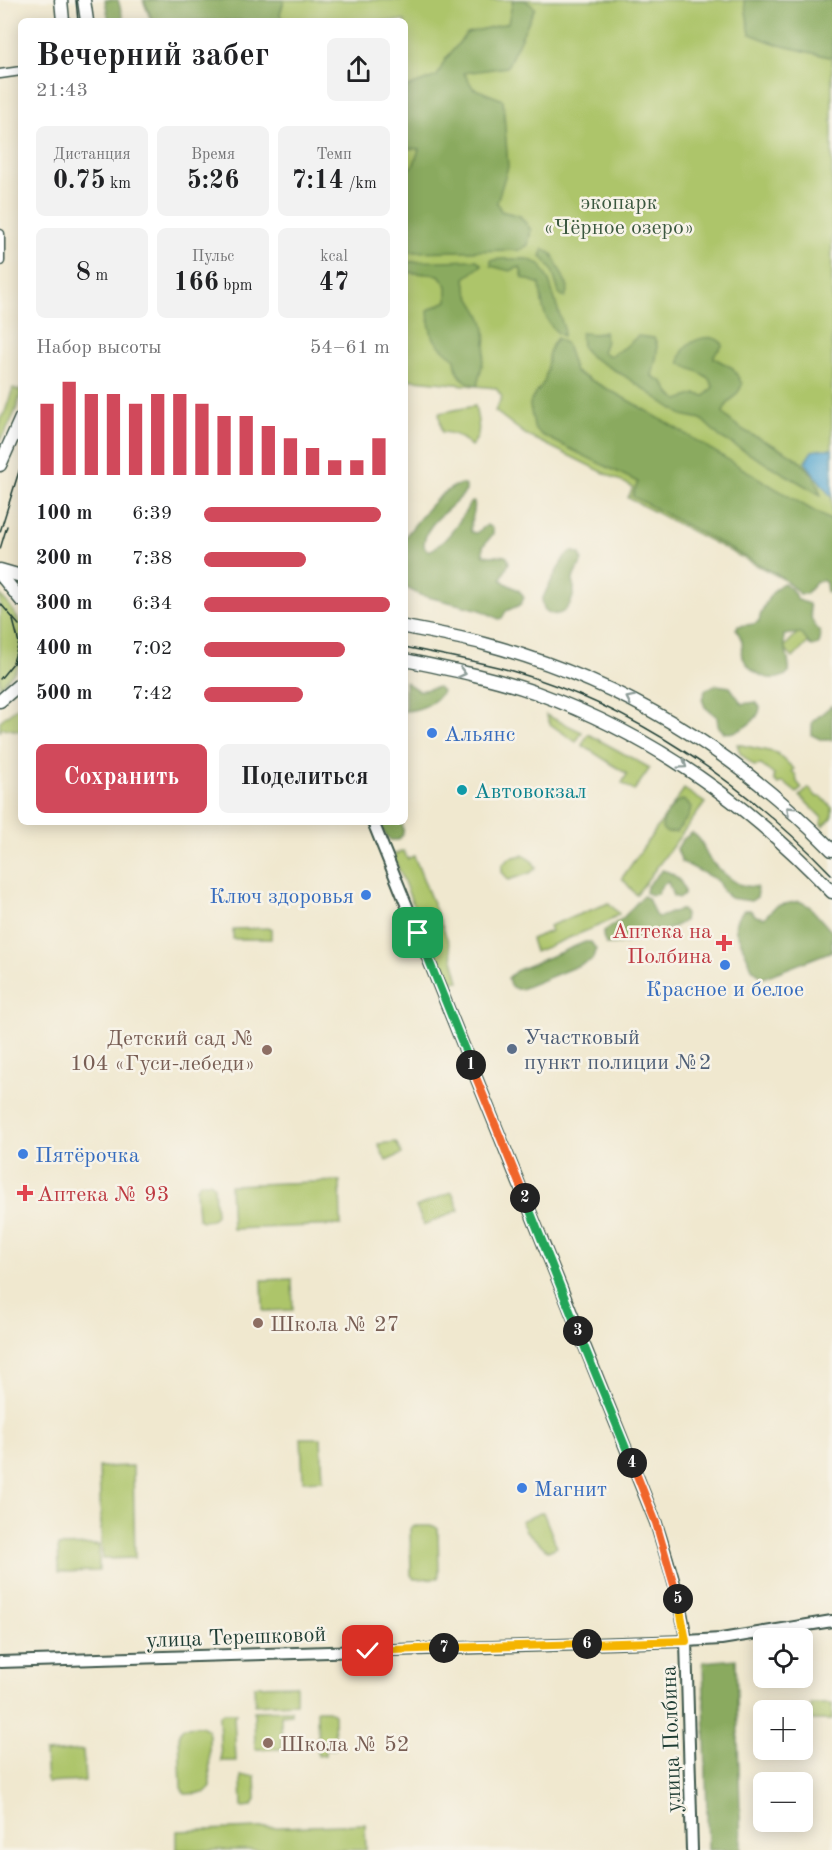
<!DOCTYPE html>
<html lang="ru">
<meta charset="utf-8">
<style>
body{margin:0;font-family:"Old Standard TT",serif;background:#f2f2f2;color:#202124;height:100vh;display:flex;flex-direction:column;font-size:22px;white-space:nowrap}
*{box-sizing:border-box;margin:0}
p{font-size:20px;color:#757577}
.icon{flex:none;width:33px;height:33px;fill:none;stroke:currentColor;stroke-width:2;stroke-linecap:round;stroke-linejoin:round}
.map{position:relative;flex:1;overflow:hidden}
.panel{position:absolute;left:18px;top:18px;width:390px;height:807px;display:flex;flex-direction:column;background:#fff;border-radius:9px;box-shadow:0 3px 15px #0003}
.panel>*{flex:none}
.tools{position:absolute;left:753px;top:1628px;display:grid;gap:12px}
.tools a{display:grid;place-items:center;width:60px;height:60px;border-radius:9px;background:#fff;box-shadow:0 3px 15px #0003;font-size:30px}
.pin{position:absolute;display:grid;place-items:center;width:51px;height:51px;color:#fff;margin:-26px;border-radius:12px;box-shadow:0 3px 9px #0006}
.km{position:absolute;width:30px;height:30px;margin:-15px;border-radius:50%;background:#222;color:#fff;font-size:16px;line-height:30px;text-align:center}
.round{display:grid;place-items:center;flex:none;width:63px;height:63px;border-radius:9px;background:#f2f2f2}
.headline{display:flex;align-items:center;justify-content:space-between;height:102px;padding:0 18px}
h1{font-size:33px;font-weight:700;line-height:45px}
.metrics{display:grid;grid-template-columns:repeat(3,1fr);gap:9px;height:102px;padding:6px 18px}
.metrics div{display:grid;align-content:center;border-radius:9px;background:#f2f2f2;text-align:center}
.metrics b{font-size:26px;font-weight:700}
.metrics small{font-size:16px;font-weight:400}
.metrics p{font-size:16px}
.chart{height:168px;padding:12px 18px}
.chart p{display:flex;justify-content:space-between}
.chart svg{width:100%;height:108px;margin-top:6px;stroke:#d1495b;stroke-width:6}
.action{display:flex;gap:12px;margin-top:auto;padding:12px 18px}
.action a{flex:1;height:69px;border-radius:9px;background:#d1495b;color:#fff;font-size:24px;font-weight:700;line-height:69px;text-align:center}
.action a+a{background:#f2f2f2;color:#202124}
ul{padding:0 18px;list-style:none;font-size:20px}
li{display:grid;grid-template-columns:96px 72px 1fr;align-items:center;height:45px}
li i{height:15px;border-radius:8px;background:#d1495b}
.map>svg:first-child{display:block}
.green{fill:#adc56a;stroke:#66814f;stroke-width:1.5}
.forest{fill:#8aaa5e;stroke:#547449;stroke-width:1.5}
.water{fill:#54a6cf;stroke:#3a7282;stroke-width:1.5}
.lines{fill:none;stroke-linecap:round;stroke-linejoin:round}
.street-casing{stroke:#3e574b;stroke-width:11}
.secondary-casing{stroke:#3e574b;stroke-width:14}
.primary-casing{stroke:#3e574b;stroke-width:15}
.street{stroke:#fff;stroke-width:8}
.secondary{stroke:#fff;stroke-width:10}
.primary{stroke:#fff;stroke-width:12}
.tram{stroke:#1f3d34;stroke-width:1.5}
.oneway{stroke:#8f9e9a}
.split-1-casing{stroke:#fff;stroke-width:12}
.split-2-casing{stroke:#fff;stroke-width:12}
.split-3-casing{stroke:#fff;stroke-width:12}
.split-4-casing{stroke:#fff;stroke-width:12}
.split-5-casing{stroke:#fff;stroke-width:12}
.split-6-casing{stroke:#fff;stroke-width:12}
.split-7-casing{stroke:#fff;stroke-width:12}
.split-8-casing{stroke:#fff;stroke-width:12}
.split-1{stroke:#22a559;stroke-width:8}
.split-2{stroke:#f0652b;stroke-width:8}
.split-3{stroke:#22a559;stroke-width:8}
.split-4{stroke:#22a559;stroke-width:8}
.split-5{stroke:#f0652b;stroke-width:8}
.split-6{stroke:#f5b400;stroke-width:8}
.split-7{stroke:#f5b400;stroke-width:8}
.split-8{stroke:#f5b400;stroke-width:8}
.shop-dot{fill:#3f7fe0;stroke:#f7f3e8;stroke-width:2}
.culture-dot{fill:#0f9aa8;stroke:#f7f3e8;stroke-width:2}
.health-dot{fill:#e0444e;stroke:#f7f3e8;stroke-width:2}
.service-dot{fill:#5c6f8a;stroke:#f7f3e8;stroke-width:2}
.education-dot{fill:#8d6e63;stroke:#f7f3e8;stroke-width:2}
.labels{text-anchor:middle;stroke-width:5;stroke-linejoin:round;paint-order:stroke}
.park-label{font-size:22px;fill:#3b583f;stroke:#f7f3e8}
.shop-label{font-size:22px;fill:#366cbe;stroke:#f7f3e8;text-anchor:start}
.culture-label{font-size:22px;fill:#0d838f;stroke:#f7f3e8;text-anchor:start}
.health-label{font-size:22px;fill:#be3a42;stroke:#f7f3e8;text-anchor:end}
.service-label{font-size:22px;fill:#4e5e75;stroke:#f7f3e8;text-anchor:start}
.education-label{font-size:22px;fill:#785e54;stroke:#f7f3e8;text-anchor:start}
.street-label{font-size:22px;fill:#1f3d34;stroke:#f7f3e8}
</style>
<div class="map">
<svg width="832" height="1850" viewBox="0 0 832 1850">
<rect width="100%" height="100%" fill="#f7f3e8"/>
<filter id="ink" filterUnits="userSpaceOnUse"><feTurbulence type="fractalNoise" baseFrequency=".0167" numOctaves="2"/><feDisplacementMap in="SourceGraphic" scale="12" xChannelSelector="R" yChannelSelector="G"/><feConvolveMatrix kernelMatrix="1 2 1 2 8 2 1 2 1" color-interpolation-filters="sRGB"/></filter>
<filter id="wash" filterUnits="userSpaceOnUse"><feTurbulence type="fractalNoise" baseFrequency=".008" numOctaves="4" result="noise"/><feDisplacementMap in="SourceGraphic" scale="24" xChannelSelector="R" yChannelSelector="G"/><feGaussianBlur stdDeviation="1.35" result="paint"/><feColorMatrix in="noise" values="0 0 0 0 0 0 0 0 0 0 0 0 0 0 0 0 0 1.4 0 .05"/><feComposite in="paint" operator="in"/></filter>
<g filter="url(#wash)">
<rect width="100%" height="100%" fill="#f0e8cf"/>
<g class="green">
<polygon points="143,0 832,0 832,579 789,582 628,498 633,487 525,434 495,411 502,397 496,388 405,379 405,21 151,21"/>
<path d="M21,387C21,405 9,426 0,440V419L5,412L13,388L20,391Z"/>
<path d="M475,406C478,421 483,435 471,446C462,437 455,433 442,432L439,413Z"/>
<polygon points="0,595 10,606 21,624 21,660 15,671 0,687"/>
<polygon points="807,623 817,633 793,658 783,648"/>
<polygon points="21,704 21,731 2,728 0,732 0,721"/>
<polygon points="546,715 582,732 576,742 550,724"/>
<polygon points="588,734 650,768 634,791 622,783 627,774 582,745"/>
<polygon points="737,744 777,753 794,769 792,771 796,775 797,782 802,788 797,793 783,782 778,784 774,780 774,775 761,765 754,766 740,753"/>
<polygon points="809,788 817,797 822,797 832,808 832,818 823,826 821,824 822,818 800,796"/>
<polygon points="684,789 705,803 636,895 622,878"/>
<polygon points="404,851 407,859 414,856 448,941 459,981 448,982 442,975 393,855"/>
<polygon points="523,855 533,862 536,868 530,873 508,880 502,872 502,865 510,858"/>
<polygon points="609,903 619,914 605,923 535,952 531,939 551,931 549,926"/>
<polygon points="271,928 271,939 233,939 233,929"/>
<polygon points="396,1142 402,1154 386,1161 378,1144"/>
<polygon points="340,1181 341,1225 232,1229 230,1185"/>
<polygon points="201,1182 210,1182 214,1186 216,1215 211,1220 202,1221 198,1218 196,1188"/>
<polygon points="452,1192 459,1210 424,1225 416,1207"/>
<polygon points="292,1279 293,1310 263,1311 262,1280"/>
<polygon points="301,1438 321,1438 323,1480 303,1481"/>
<polygon points="133,1466 135,1558 102,1559 99,1467"/>
<polygon points="543,1512 557,1547 548,1551 526,1531 521,1521"/>
<polygon points="412,1526 434,1526 438,1529 439,1574 438,1578 414,1579 411,1575 410,1529"/>
<polygon points="99,1545 99,1571 59,1572 58,1546"/>
<polygon points="296,1685 296,1703 255,1705 254,1686"/>
<rect x="811" y="1704" width="21" height="16"/>
<polygon points="291,1710 291,1714 281,1715 282,1749 255,1749 254,1711"/>
<polygon points="317,1710 328,1710 334,1714 335,1749 325,1749 325,1755 318,1756"/>
<polygon points="223,1713 236,1713 234,1716 236,1761 221,1761 219,1717"/>
<polygon points="202,1726 207,1730 209,1735 210,1788 204,1793 185,1794 181,1788 179,1733 184,1727"/>
<polygon points="83,1750 85,1781 47,1783 45,1753"/>
<polygon points="241,1776 255,1776 256,1800 252,1806 242,1807"/>
<polygon points="365,1824 366,1850 177,1850 177,1831"/>
</g>
<g class="forest">
<polygon points="105,0 118,0 124,21 109,21"/>
<polygon points="144,0 284,0 280,15 285,21 153,21"/>
<polygon points="513,0 525,0 535,8 507,67 464,73 473,88 503,100 508,167 497,202 501,211 520,216 531,230 528,245 520,250 405,252 405,173 414,164 419,149 405,148 405,88 437,76 445,60 467,33 508,23"/>
<polygon points="744,0 832,0 832,56 829,57 779,45 750,34"/>
<polygon points="544,249 552,254 568,287 565,298 559,293 552,270 541,256"/>
<path d="M504,259H527L540,264L549,281L564,329L563,336C544,327 541,302 540,284L523,278L520,267L510,271L491,266V260Z"/>
<path d="M477,260L482,265L465,278C467,299 473,299 481,316C491,336 482,366 477,386C462,381 456,375 455,359C433,343 429,336 428,310L447,301V286L439,275L405,272V262Z"/>
<path d="M604,332L606,341L602,352L610,356L624,348L638,336L654,338C661,348 654,365 652,376L663,382L671,395L678,400L696,394L705,396L713,387C710,372 690,371 680,363C678,343 712,328 723,345L714,355V358L733,368L742,384C739,397 725,401 723,413C747,442 794,444 814,477C817,482 819,489 821,495L720,437L701,419L682,415L623,375L591,357L582,347L581,333L595,334Z"/>
<path d="M557,338L566,344L575,372C663,416 745,473 832,521V591L827,592L826,583L822,580L816,582L806,594H800L779,575L632,496L638,482L542,435L534,428C534,420 530,411 530,404C532,394 542,389 545,379C550,361 544,355 557,338Z"/>
<path d="M461,484L466,486V491C453,509 423,522 424,547L429,551C447,543 461,520 470,503L474,502C477,512 468,522 471,532L476,533L487,525L493,528V534L483,546V554C491,559 499,553 507,557L509,563L501,579C508,588 520,586 524,598L520,605L506,611L502,618L499,619L481,610L420,595L405,587V537C421,518 437,491 461,484Z"/>
<path d="M572,551L580,554L582,559C581,567 573,573 573,581C572,589 575,583 574,591C572,607 559,623 544,609L542,600L546,591L565,556Z"/>
<path d="M784,583L791,589L798,600L809,604C810,609 810,615 812,620C816,632 824,628 819,644L813,646L810,645L801,633L784,635C782,648 791,659 789,673C771,686 751,674 742,656C740,652 743,647 742,642C741,637 738,633 736,629L738,626L754,624L759,621C761,609 773,587 784,583Z"/>
<path d="M405,682L419,691L438,687L442,691C436,704 419,710 405,711Z"/>
<path d="M717,685L730,687L742,704L756,702L760,707C760,720 736,736 724,732L718,726L717,717L705,707L702,699L706,689Z"/>
<polygon points="832,705 832,740 822,740 812,735 812,722"/>
<path d="M682,800L687,802L691,807L689,816L676,832L667,833L662,829C662,818 672,804 682,800Z"/>
<path d="M379,822H401C404,829 405,834 398,840H390L384,833Z"/>
<path d="M692,833C703,839 702,847 708,857C712,864 733,882 741,885C746,887 751,886 756,887L758,892L757,897L751,901L730,898L723,891L717,880L682,862L677,849L682,840Z"/>
<path d="M662,870C673,872 686,883 684,895L679,898L673,896L668,882L662,885L657,894L652,895L646,893L647,886Z"/>
<path d="M643,896L648,898L655,915L658,917C667,917 673,909 682,910L685,915L684,921C673,929 618,949 606,944L603,936L604,931L623,918Z"/>
<path d="M799,901L809,906L832,932V951L763,978L752,968L736,931C734,921 738,917 744,910H750L756,916L764,918L776,906Z"/>
<polygon points="585,942 591,942 596,949 592,960 521,989 516,989 510,985 508,978 516,971"/>
<polygon points="736,1659 741,1850 708,1850 703,1662"/>
</g>
<polygon class="water" points="823,449 832,449 832,498 805,462 812,451"/>
</g>
<g filter="url(#ink)">
<g class="lines">
<g class="street-casing">
<g id="street">
<polyline points="0,74 21,71"/>
<polyline points="0,234 0,261"/>
</g>
</g>
<g class="secondary-casing">
<g id="secondary">
<path d="M373,822L656,1523C668,1562 681,1601 686,1641L692,1850"/>
<polyline points="0,1662 686,1641 721,1639 832,1621"/>
</g>
</g>
<g class="primary-casing">
<g id="primary">
<polyline points="61,0 63,21"/>
<polyline points="84,0 87,21"/>
<polyline points="0,465 21,418"/>
<polyline points="0,570 21,576"/>
<polyline points="0,574 21,600"/>
<path d="M405,627C432,632 459,637 485,644C622,681 733,749 832,850"/>
<path d="M405,660C449,669 495,678 537,693C652,735 749,804 832,892"/>
<polyline points="0,701 21,683"/>
</g>
</g>
<use href="#street" class="street"/>
<use href="#secondary" class="secondary"/>
<use href="#primary" class="primary"/>
<g class="tram">
<polyline points="76,0 78,21"/>
<polyline points="0,532 21,465"/>
<polyline points="0,549 7,526"/>
<polyline points="0,603 19,625"/>
<polyline points="13,620 19,643 13,662"/>
<path d="M405,647C441,655 477,661 512,671C635,707 744,783 832,875"/>
<polyline points="0,679 19,656"/>
</g>
</g>
<defs><path id="oneway-chevron" d="M-2-3.5L2.5 0L-2 3.5" fill="none" stroke-width="1.6" stroke-linecap="round" stroke-linejoin="round" transform="scale(1.5)"/></defs>
<g class="oneway">
<use href="#oneway-chevron" transform="translate(462 673) rotate(14)"/>
<use href="#oneway-chevron" transform="translate(630 699) rotate(-154)"/>
<use href="#oneway-chevron" transform="translate(683 765) rotate(35)"/>
<use href="#oneway-chevron" transform="translate(790 810) rotate(-137)"/>
</g>
</g>
<g class="lines" filter="url(#ink)">
<g class="split-1-casing">
<polyline id="split-1" points="418,933 471,1065"/>
</g>
<g class="split-2-casing">
<polyline id="split-2" points="471,1065 525,1198"/>
</g>
<g class="split-3-casing">
<polyline id="split-3" points="525,1198 578,1331"/>
</g>
<g class="split-4-casing">
<polyline id="split-4" points="578,1331 632,1463"/>
</g>
<g class="split-5-casing">
<polyline id="split-5" points="632,1463 656,1523 678,1599"/>
</g>
<g class="split-6-casing">
<polyline id="split-6" points="587,1644 686,1641 678,1599"/>
</g>
<g class="split-7-casing">
<polyline id="split-7" points="444,1648 587,1644"/>
</g>
<g class="split-8-casing">
<polyline id="split-8" points="368,1651 444,1648"/>
</g>
<use href="#split-1" class="split-1"/>
<use href="#split-2" class="split-2"/>
<use href="#split-3" class="split-3"/>
<use href="#split-4" class="split-4"/>
<use href="#split-5" class="split-5"/>
<use href="#split-6" class="split-6"/>
<use href="#split-7" class="split-7"/>
<use href="#split-8" class="split-8"/>
</g>
<g class="shop-dot">
<circle cx="432" cy="733" r="6"/>
<circle cx="366" cy="895" r="6"/>
<circle cx="725" cy="965" r="6"/>
<circle cx="23" cy="1154" r="6"/>
<circle cx="522" cy="1488" r="6"/>
</g>
<circle class="culture-dot" cx="462" cy="790" r="6"/>
<g class="health-dot">
<path d="M721 934h6v6h6v6h-6v6h-6v-6h-6v-6h6z"/>
<path d="M22 1184h6v6h6v6h-6v6h-6v-6h-6v-6h6z"/>
</g>
<circle class="service-dot" cx="512" cy="1049" r="6"/>
<g class="education-dot">
<circle cx="267" cy="1050" r="6"/>
<circle cx="258" cy="1323" r="6"/>
<circle cx="268" cy="1743" r="6"/>
</g>
<g class="labels">
<g class="park-label">
<text x="619" y="209">экопарк<tspan x="619" dy="25">«Чёрное озеро»</tspan></text>
</g>
<g class="shop-label">
<text x="444" y="741">Альянс</text>
<text x="354" y="903" text-anchor="end">Ключ здоровья</text>
<text x="725" y="996" text-anchor="middle">Красное и белое</text>
<text x="35" y="1162">Пятёрочка</text>
<text x="534" y="1496">Магнит</text>
</g>
<g class="culture-label">
<text x="474" y="798">Автовокзал</text>
</g>
<g class="health-label">
<text x="712" y="938">Аптека на<tspan x="712" dy="25">Полбина</tspan></text>
<text x="37" y="1201" text-anchor="start">Аптека № 93</text>
</g>
<g class="service-label">
<text x="524" y="1044">Участковый<tspan x="524" dy="25">пункт полиции №2</tspan></text>
</g>
<g class="education-label">
<text x="255" y="1045" text-anchor="end">Детский сад №<tspan x="255" dy="25">104 «Гуси-лебеди»</tspan></text>
<text x="270" y="1331">Школа № 27</text>
<text x="280" y="1751">Школа № 52</text>
</g>
<g class="street-label">
<text transform="translate(236 1636) rotate(-2)" y="8">улица Терешковой</text>
<text transform="translate(670 1739) rotate(-92)" y="8">улица Полбина</text>
</g>
</g>
</svg>
<div class="tools">
<a><svg class="icon" aria-label="locate" viewBox="0 0 24 24"><circle cx="12" cy="12" r="6"/><path d="M12 2v4M12 18v4M2 12h4M18 12h4"/></svg></a>
<a>+</a>
<a>−</a>
</div>
<div class="pin" style="left:418px;top:933px;background:#1e9e55"><svg class="icon" aria-label="arrive" viewBox="0 0 24 24"><path d="M6 21V4h12l-3 4 3 4H6"/></svg></div>
<div class="pin" style="left:368px;top:1651px;background:#d93025"><svg class="icon" aria-label="check" viewBox="0 0 24 24"><path d="M5 12l5 5 9-10"/></svg></div>
<b class="km" style="left:471px;top:1065px">1</b>
<b class="km" style="left:525px;top:1198px">2</b>
<b class="km" style="left:578px;top:1331px">3</b>
<b class="km" style="left:632px;top:1463px">4</b>
<b class="km" style="left:678px;top:1599px">5</b>
<b class="km" style="left:587px;top:1644px">6</b>
<b class="km" style="left:444px;top:1648px">7</b>
<section class="panel">
<div class="headline"><div><h1>Вечерний забег</h1><p>21:43</p></div><a class="round"><svg class="icon" aria-label="share" viewBox="0 0 24 24"><path d="M12 15V3M7 8l5-5 5 5M5 13v7h14v-7"/></svg></a></div>
<div class="metrics">
<div><p>Дистанция</p><b>0.75<small> km</small></b></div>
<div><p>Время</p><b>5:26</b></div>
<div><p>Темп</p><b>7:14<small> /km</small></b></div>
</div>
<div class="metrics">
<div><b>8<small> m</small></b></div>
<div><p>Пульс</p><b>166<small> bpm</small></b></div>
<div><p>kcal</p><b>47</b></div>
</div>
<div class="chart"><p><span>Набор высоты</span>54–61 m</p>
<svg viewBox="0 0 160 44" preserveAspectRatio="none"><path d="M5 44V15M15 44V6M25 44V11M35 44V11M45 44V15M55 44V11M65 44V11M75 44V15M85 44V20M95 44V20M105 44V24M115 44V29M125 44V33M135 44V38M145 44V38M155 44V29"/></svg>
</div>
<ul>
<li><b>100 m</b>6:39<i style="width:95%"></i></li>
<li><b>200 m</b>7:38<i style="width:55%"></i></li>
<li><b>300 m</b>6:34<i style="width:100%"></i></li>
<li><b>400 m</b>7:02<i style="width:76%"></i></li>
<li><b>500 m</b>7:42<i style="width:53%"></i></li>
</ul>
<div class="action"><a>Сохранить</a><a>Поделиться</a></div>
</section>
</div>
